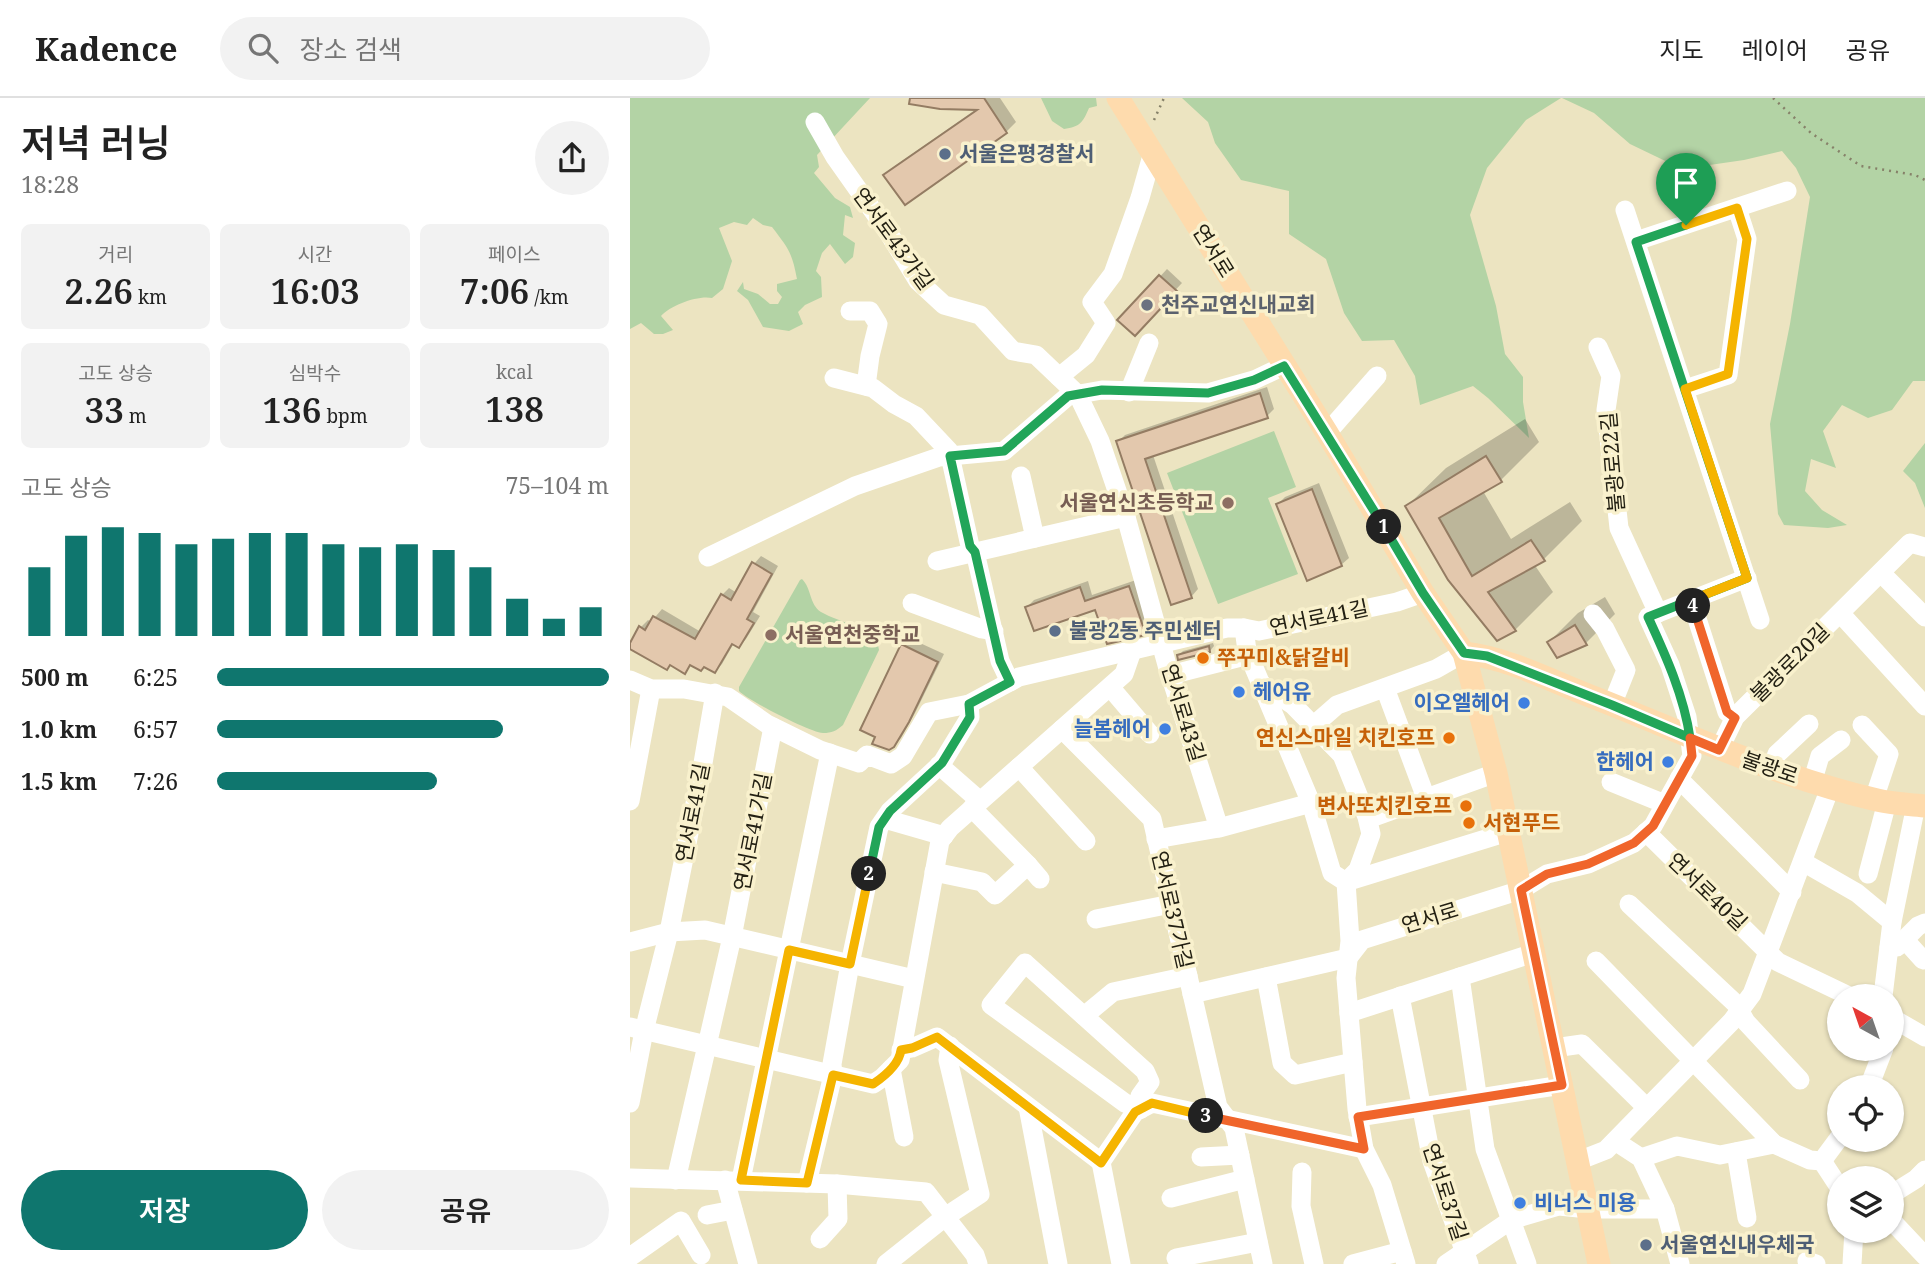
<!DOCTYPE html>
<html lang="ko">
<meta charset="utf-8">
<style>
body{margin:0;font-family:"Noto Serif","Noto Sans KR",serif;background:#f2f2f2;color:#222;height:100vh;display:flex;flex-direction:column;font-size:26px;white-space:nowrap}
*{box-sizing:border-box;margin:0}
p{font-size:23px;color:#767676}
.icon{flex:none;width:38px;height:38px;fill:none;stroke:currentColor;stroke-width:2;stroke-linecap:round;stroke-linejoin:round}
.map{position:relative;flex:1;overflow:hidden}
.side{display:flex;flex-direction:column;background:#fff;width:630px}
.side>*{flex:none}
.needle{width:46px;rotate:320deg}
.buttons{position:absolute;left:1197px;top:886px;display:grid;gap:14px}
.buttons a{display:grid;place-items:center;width:77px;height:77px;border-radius:50%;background:#fff;box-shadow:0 2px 5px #0004;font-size:35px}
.pin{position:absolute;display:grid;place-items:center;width:60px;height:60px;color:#fff;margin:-72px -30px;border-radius:50% 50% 50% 0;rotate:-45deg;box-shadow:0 0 7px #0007}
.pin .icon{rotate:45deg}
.km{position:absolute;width:35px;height:35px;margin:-18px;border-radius:50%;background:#222;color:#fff;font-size:19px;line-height:35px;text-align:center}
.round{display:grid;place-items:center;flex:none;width:74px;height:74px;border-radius:37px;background:#f2f2f2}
.head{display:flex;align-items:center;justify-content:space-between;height:119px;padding:0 21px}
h1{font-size:38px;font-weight:600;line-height:52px}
.stats{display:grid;grid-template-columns:repeat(3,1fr);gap:10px;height:119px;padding:7px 21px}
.stats div{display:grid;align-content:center;border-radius:10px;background:#f2f2f2;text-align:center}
.stats b{font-size:35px;font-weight:600}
.stats small{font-size:19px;font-weight:400}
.stats p{font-size:19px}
.chart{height:196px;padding:14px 21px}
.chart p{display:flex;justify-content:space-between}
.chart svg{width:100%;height:126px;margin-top:7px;stroke:#0f766e;stroke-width:6}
.primary-button{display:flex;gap:14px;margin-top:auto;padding:14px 21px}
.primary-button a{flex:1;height:80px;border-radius:42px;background:#0f766e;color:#fff;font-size:28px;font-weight:600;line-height:80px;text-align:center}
.primary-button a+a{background:#f2f2f2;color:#222}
ul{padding:0 21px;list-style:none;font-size:23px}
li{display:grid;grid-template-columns:112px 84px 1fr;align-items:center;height:52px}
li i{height:18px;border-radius:9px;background:#0f766e}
header{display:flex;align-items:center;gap:42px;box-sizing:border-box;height:98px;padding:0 35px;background:#fff;border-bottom:2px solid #e0e0e0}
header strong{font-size:33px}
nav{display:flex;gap:38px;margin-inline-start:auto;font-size:24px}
.search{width:490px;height:63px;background:#f2f2f2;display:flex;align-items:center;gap:18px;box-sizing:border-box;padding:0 24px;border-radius:38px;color:#767676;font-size:26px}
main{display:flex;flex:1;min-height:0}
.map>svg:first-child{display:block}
.green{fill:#b3d3a5}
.shadow{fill:#0003}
.building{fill:#e3c8ad;stroke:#947c63;stroke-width:2}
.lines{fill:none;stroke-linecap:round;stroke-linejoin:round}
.path{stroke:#868169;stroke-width:2.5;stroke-dasharray:2 5;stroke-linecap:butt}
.minor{stroke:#fff;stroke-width:19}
.major{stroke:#fedbad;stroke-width:23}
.split-1-casing{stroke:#fff;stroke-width:14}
.split-2-casing{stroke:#fff;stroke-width:14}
.split-3-casing{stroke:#fff;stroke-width:14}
.split-4-casing{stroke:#fff;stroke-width:14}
.split-5-casing{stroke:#fff;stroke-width:14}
.split-1{stroke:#22a559;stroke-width:9}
.split-2{stroke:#22a559;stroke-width:9}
.split-3{stroke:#f5b400;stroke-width:9}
.split-4{stroke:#f0652b;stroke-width:9}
.split-5{stroke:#f5b400;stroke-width:9}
.service-dot{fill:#5c6f8a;stroke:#f9f1cd;stroke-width:2.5}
.worship-dot{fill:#6b7280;stroke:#f9f1cd;stroke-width:2.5}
.education-dot{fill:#8d6e63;stroke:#f9f1cd;stroke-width:2.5}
.food-dot{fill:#e8710a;stroke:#f9f1cd;stroke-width:2.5}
.shop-dot{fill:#3f7fe0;stroke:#f9f1cd;stroke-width:2.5}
.labels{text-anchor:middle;stroke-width:7;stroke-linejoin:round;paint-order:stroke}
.service-label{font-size:21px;font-weight:bold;fill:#4e5e75;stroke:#f9f1cd;text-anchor:start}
.street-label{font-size:21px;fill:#232013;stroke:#f9f1cd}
.worship-label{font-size:21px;font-weight:bold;fill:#5b616d;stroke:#f9f1cd;text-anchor:start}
.education-label{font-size:21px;font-weight:bold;fill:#785e54;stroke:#f9f1cd;text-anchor:end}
.food-label{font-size:21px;font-weight:bold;fill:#c56008;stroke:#f9f1cd;text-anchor:start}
.shop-label{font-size:21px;font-weight:bold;fill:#366cbe;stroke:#f9f1cd;text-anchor:end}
</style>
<header>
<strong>Kadence</strong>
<div class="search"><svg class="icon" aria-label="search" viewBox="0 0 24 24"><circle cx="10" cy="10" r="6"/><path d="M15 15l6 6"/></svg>장소 검색</div>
<nav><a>지도</a><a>레이어</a><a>공유</a></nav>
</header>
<main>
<section class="side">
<div class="head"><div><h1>저녁 러닝</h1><p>18:28</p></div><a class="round"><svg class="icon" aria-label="share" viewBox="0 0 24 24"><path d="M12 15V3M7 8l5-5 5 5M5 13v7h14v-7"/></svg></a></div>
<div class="stats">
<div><p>거리</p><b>2.26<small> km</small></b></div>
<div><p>시간</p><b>16:03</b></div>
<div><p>페이스</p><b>7:06<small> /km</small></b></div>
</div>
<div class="stats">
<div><p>고도 상승</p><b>33<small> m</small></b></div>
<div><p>심박수</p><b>136<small> bpm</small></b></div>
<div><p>kcal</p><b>138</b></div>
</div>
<div class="chart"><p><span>고도 상승</span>75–104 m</p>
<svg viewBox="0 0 160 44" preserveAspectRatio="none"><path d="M5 44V20M15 44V9M25 44V6M35 44V8M45 44V12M55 44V10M65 44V8M75 44V8M85 44V12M95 44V13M105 44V12M115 44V14M125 44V20M135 44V31M145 44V38M155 44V34"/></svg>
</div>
<ul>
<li><b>500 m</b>6:25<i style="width:100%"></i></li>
<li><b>1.0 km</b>6:57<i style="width:73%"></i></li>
<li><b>1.5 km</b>7:26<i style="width:56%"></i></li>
</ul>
<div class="primary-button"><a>저장</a><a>공유</a></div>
</section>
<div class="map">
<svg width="1295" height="1166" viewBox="0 0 1295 1166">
<rect width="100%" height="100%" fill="#ece4c1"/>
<g class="green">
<path d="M0,0H240L187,57L189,69L184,75L205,100L220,109L223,120L215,117L213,137L225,145L223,159L215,166L200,146L192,155L186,173L191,179L192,199L175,207L168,214L173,226L159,233L133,229L118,202L107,193L113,184L114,191L128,196L140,206H148L152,199L147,193V186L167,181C162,154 158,150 142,129L133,127L123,120L117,127L104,124L89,130L102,163L93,191L82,200C68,197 41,207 31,218L43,232L33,236H24L11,225L0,231Z"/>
<path d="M411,0H466L467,8L459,10C453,24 450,29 434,31L422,23Z"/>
<polygon points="552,0 931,0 896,22 857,70 840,117 866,208 875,256 893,279 893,304 899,340 858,300 843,288 790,307 785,278 764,242 732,243 714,215 696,161 659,136 659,93 611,82 585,45 578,24"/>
<polygon points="932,0 1295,0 1295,283 1283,283 1262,312 1238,320 1212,307 1193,333 1206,370 1181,361 1175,393 1192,412 1217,427 1198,430 1154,427 1148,416 1140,326 1160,226 1180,99 1166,70 1152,53 1114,62 1052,71 1000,46 964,15"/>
<polygon points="644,333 666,389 638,400 668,476 588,506 537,375"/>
<polygon points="1295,345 1295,410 1285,385 1273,373"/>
<path d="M172,481C182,491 179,506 191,514C208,524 248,531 249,552L213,627C206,633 202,635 193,635C180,634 119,603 109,593V589L170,482Z"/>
</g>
<g class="shadow">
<polygon points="291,0 370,0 386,24 376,34 256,78 265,68 348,10"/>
<polygon points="537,171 552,185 505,235 490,222"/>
<polygon points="637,289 644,311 637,318 523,357 568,491 561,499 488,344 495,337"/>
<polygon points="895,321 909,344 871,382 853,393 881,441 940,404 952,423 914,461 904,466 923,494 885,532 777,408 816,370"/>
<polygon points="689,385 719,460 711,467 648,406 655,399"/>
<polygon points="131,458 148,468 123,514 130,518 116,541 109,548 104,545 92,566 85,573 75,567 62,566 55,573 0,549 11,529 18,522 21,524 32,511 71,534 92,497 99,490 107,495 124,466"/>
<polygon points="506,482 522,528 515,535 466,509 397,509 404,502 458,483 462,497"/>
<polygon points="975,499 985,516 956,545 919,544 948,515"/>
<polygon points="279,540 314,556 285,615 271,640 263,648 272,547"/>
<polygon points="583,545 584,548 580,553 549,557 553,553"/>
</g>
<g class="building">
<polygon points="280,0 354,0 377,35 275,107 253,77 347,12 310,11 279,6"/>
<polygon points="529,177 547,193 505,238 487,222"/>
<polygon points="630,295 638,320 515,361 562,500 541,507 486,343"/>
<polygon points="856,358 872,384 809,420 842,478 901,442 915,463 858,494 886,533 867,543 818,482 775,408"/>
<polygon points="682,391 712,468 677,483 646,406"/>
<polygon points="122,464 142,476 117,521 124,525 109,550 102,546 85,575 74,569 71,573 60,567 55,576 40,567 37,572 0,551 0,545 9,528 15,532 23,518 65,541 91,496 101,502"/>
<polygon points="499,488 516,537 477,546 465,512 404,533 395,509 450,489 455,503"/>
<polygon points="945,527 957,547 927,560 917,544"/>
<polygon points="271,546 308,564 279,624 264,649 259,652 242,646 245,639 230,632"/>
<polygon points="579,548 580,554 548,562 547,557"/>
</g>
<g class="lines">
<g class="path">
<polyline points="1143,0 1181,35 1231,68 1285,77 1295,82"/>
<polyline points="524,22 534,0"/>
</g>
<g class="minor">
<polyline points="185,24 205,59 258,134 288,183 314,207 350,217 383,253 406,257 448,297 470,343 496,419 537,567 589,730"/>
<polyline points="995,112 1130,522"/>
<polyline points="1006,143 1157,93"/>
<polyline points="220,213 240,213 248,226 240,258 236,288"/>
<polyline points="968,249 981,278 976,312 989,430 1028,515"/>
<polyline points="429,279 456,257 476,225 462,204 483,176 510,100 523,54"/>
<polyline points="204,280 243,290 264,306 286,318 319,353 340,448 345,454 370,563 380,584"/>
<polyline points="1055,291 1098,277 1117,141 1107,110"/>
<polyline points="499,294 519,245"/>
<polyline points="697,335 747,278"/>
<polyline points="391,378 405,440"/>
<polyline points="78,459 225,388 309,359 374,353 438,298 472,292 578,295 624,282 654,268"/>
<polyline points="307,463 496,419"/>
<polyline points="1251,475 1295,519"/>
<polyline points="1061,502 1097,614 1105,619"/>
<polyline points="282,505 352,531 364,533"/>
<polyline points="1210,515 1295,608"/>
<polyline points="963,516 975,531 996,572 982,607"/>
<polyline points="614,530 617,553 681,705 702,775 716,784 878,734"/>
<polyline points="540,577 619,557"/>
<polyline points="0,582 21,591 54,591 98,599 137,626 190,652 229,665 237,657 261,666 273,658 299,614 339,606 389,579 597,530 614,530 629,533 767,504 793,495"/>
<polyline points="631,586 663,607 712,657 737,719 741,736 728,772 716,784 720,843 716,880 727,1011 734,1051 752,1087 776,1166"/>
<polyline points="480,589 520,636"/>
<polyline points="755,590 796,700"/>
<polyline points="1232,627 1259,656 1244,701"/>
<polyline points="683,628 707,607 806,571 834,555"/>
<polyline points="432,631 522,721 588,1009 604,1030 633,1166"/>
<polyline points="1089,652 1105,619 1280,445 1295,449"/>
<polyline points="309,667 350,703"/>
<polyline points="389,669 456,743"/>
<polyline points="1141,671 1147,656 1179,626"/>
<polyline points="1049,681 1162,794"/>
<polyline points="981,684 1035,706"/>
<polyline points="1182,685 1190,658 1211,642"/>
<polyline points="0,703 21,591"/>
<polyline points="342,710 398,767 410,781"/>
<polyline points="255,721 314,738"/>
<polyline points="738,721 866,675"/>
<polyline points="1016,734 1148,864 1219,898"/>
<polyline points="526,741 589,730 681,705"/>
<polyline points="1173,764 1227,795 1262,824"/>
<polyline points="304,774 352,784 365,797 398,767"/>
<polyline points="1238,776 1257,704"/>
<polyline points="999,806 1106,906 1116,924 1170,982"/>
<polyline points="466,821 541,806"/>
<polyline points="1275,842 1293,862"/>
<polyline points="0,844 39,834 75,832 284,881"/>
<polyline points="1259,849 1267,849 1288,828 1295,825"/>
<polyline points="966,863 1144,1046"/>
<polygon points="395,865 515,973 520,984 510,998 511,1011 495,1005 361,907"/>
<polyline points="636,879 652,965 665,977 723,964"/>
<polyline points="830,879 855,1051 897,1166"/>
<polyline points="562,896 718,860 732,842 891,792 917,776 958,766 1004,745 1023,728 1062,658 1057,619 1040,567 1018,519 1117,480"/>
<polyline points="770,898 802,1063 839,1166"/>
<polyline points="1253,898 1262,824 1286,707"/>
<polyline points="719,915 904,855"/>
<polyline points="454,918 483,894 558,878"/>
<polyline points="1262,920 1295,939"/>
<polyline points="0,929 243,986 252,980 270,962 310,743 320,730 494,576 502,553"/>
<polyline points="924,950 952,946 1017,1010"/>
<polyline points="271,952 282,950 307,939 471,1064"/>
<polyline points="261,971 274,1039"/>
<polyline points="1239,989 1254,950"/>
<polyline points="0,1005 14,933 39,834 72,671 85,595"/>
<polyline points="398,1009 428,1166"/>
<polyline points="728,1019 932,987"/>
<polyline points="985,1043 1011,1060 1035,1111 1050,1166"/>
<polyline points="1106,1054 1117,1120"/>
<polyline points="571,1059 610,1057"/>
<polyline points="1011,1060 1047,1048 1090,1057 1144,1046 1180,1062 1192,1063"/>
<polyline points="948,1063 976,1052 1102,923 1122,896 1200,690"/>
<polyline points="1192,1063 1209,1089"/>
<polyline points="1192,1063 1209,1040"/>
<polyline points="471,1064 505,1014 522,1005 734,1051"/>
<polyline points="471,1064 491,1166"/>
<polyline points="672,1074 671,1108 684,1166"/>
<polyline points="0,1080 207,1086 296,1094 345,1157 348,1166"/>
<polyline points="46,1082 102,839 143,629"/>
<polyline points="95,1082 118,1166"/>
<polyline points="111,1082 200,655"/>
<polyline points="177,1085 203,977 202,966 220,866 249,729 260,713 312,665 340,619 339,606"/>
<polyline points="1262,1096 1286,1081 1295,1072"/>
<polyline points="541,1100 615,1081"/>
<polyline points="77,1117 103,1112"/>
<polyline points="1262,1123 1295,1158"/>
<polyline points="190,1141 208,1121 207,1086"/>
<polyline points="0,1159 51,1123 71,1157"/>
<polyline points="546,1160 628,1144"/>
<polyline points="1177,1163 1186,1166"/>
<polyline points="256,1166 315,1119 350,1096 318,962 320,948"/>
<polyline points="723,1166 772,1153"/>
<polyline points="816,1166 881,1122 929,1108 958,1111 1035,1111"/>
<polyline points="1222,1166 1224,1132"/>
</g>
<g class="major">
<polyline points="488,0 697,335 793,495 834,555 866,675 969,1166"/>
<path d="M834,555C878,560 919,582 960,598C1055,635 1147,679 1247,702C1263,706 1279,706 1295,708"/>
</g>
</g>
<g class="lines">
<g class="split-1-casing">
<path id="split-1" d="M754,429L793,495L834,555L857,558L982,607L1060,640C1054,598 1036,558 1018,519L1117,480L1006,144L1056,127"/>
</g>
<g class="split-2-casing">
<polyline id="split-2" points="239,776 249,729 260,713 312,665 340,619 339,606 380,584 370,563 345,454 340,448 320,358 374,353 438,298 472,292 578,295 624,282 654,268 754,429"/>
</g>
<g class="split-3-casing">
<path id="split-3" d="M239,776L220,866L159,852L111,1082L177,1085L203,977L243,986C255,978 269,967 271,952L282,950L307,939L471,1065L505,1014L522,1005L576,1018"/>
</g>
<g class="split-4-casing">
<polyline id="split-4" points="576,1018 734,1051 728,1019 932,987 891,792 917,776 958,766 1004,745 1023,728 1062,658 1060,640 1089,652 1105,620 1097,614 1063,508"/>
</g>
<g class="split-5-casing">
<polyline id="split-5" points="1056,127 1107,110 1117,141 1098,276 1055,291 1117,480 1061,502 1063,508"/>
</g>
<use href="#split-1" class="split-1"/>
<use href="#split-2" class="split-2"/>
<use href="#split-3" class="split-3"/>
<use href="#split-4" class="split-4"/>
<use href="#split-5" class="split-5"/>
</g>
<g class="service-dot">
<circle cx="315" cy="56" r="7"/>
<circle cx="425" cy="533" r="7"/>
<circle cx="1016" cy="1147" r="7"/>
</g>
<circle class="worship-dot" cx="517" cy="207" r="7"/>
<g class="education-dot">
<circle cx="598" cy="405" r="7"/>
<circle cx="141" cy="537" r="7"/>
</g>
<g class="food-dot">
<circle cx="573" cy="560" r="7"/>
<circle cx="819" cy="640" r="7"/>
<circle cx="836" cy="708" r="7"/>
<circle cx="839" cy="725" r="7"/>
</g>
<g class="shop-dot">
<circle cx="609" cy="594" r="7"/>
<circle cx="894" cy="605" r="7"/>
<circle cx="535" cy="631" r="7"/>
<circle cx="1038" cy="664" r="7"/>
<circle cx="890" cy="1105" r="7"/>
</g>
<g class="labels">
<g class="service-label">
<text x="329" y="63">서울은평경찰서</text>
<text x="439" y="540">불광2동 주민센터</text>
<text x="1030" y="1154">서울연신내우체국</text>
</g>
<g class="street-label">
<text transform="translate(263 141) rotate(54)" y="7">연서로43가길</text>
<text transform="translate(583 153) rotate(58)" y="7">연서로</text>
<text transform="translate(983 364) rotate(-95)" y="7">불광로22길</text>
<text transform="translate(689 520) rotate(-12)" y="7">연서로41길</text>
<text transform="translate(1160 565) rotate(-45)" y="7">불광로20길</text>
<text transform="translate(553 615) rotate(73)" y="7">연서로43길</text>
<text transform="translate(1140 670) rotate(19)" y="7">불광로</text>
<text transform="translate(63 715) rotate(-79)" y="7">연서로41길</text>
<text transform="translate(123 734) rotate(-79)" y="7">연서로41가길</text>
<text transform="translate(1077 794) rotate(44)" y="7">연서로40길</text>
<text transform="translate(542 812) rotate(77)" y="7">연서로37가길</text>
<text transform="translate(800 820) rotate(-17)" y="7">연서로</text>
<text transform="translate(815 1094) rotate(72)" y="7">연서로37길</text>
</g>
<g class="worship-label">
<text x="531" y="214">천주교연신내교회</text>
</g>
<g class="education-label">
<text x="584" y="412">서울연신초등학교</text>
<text x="155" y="544" text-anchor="start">서울연천중학교</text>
</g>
<g class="food-label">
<text x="587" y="567">쭈꾸미&amp;닭갈비</text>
<text x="805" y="647" text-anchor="end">연신스마일 치킨호프</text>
<text x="822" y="715" text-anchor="end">변사또치킨호프</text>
<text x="853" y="732">서현푸드</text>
</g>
<g class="shop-label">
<text x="623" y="601" text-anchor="start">헤어유</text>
<text x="880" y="612">이오엘헤어</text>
<text x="521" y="638">늘봄헤어</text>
<text x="1024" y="671">한헤어</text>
<text x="904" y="1112" text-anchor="start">비너스 미용</text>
</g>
</g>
</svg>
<div class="buttons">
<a><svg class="needle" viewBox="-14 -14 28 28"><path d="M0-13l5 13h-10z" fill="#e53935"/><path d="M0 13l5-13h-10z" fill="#767676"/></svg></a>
<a><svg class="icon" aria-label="locate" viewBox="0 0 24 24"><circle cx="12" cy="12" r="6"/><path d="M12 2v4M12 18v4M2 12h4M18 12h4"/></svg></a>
<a><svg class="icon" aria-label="layers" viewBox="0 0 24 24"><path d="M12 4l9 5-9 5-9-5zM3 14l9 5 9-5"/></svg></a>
</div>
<div class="pin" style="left:1056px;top:127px;background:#1e9e55"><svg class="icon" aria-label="arrive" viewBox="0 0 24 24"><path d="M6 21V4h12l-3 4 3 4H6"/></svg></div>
<b class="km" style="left:754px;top:429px">1</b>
<b class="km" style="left:239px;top:776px">2</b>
<b class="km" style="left:576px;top:1018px">3</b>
<b class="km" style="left:1063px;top:508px">4</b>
</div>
</main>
